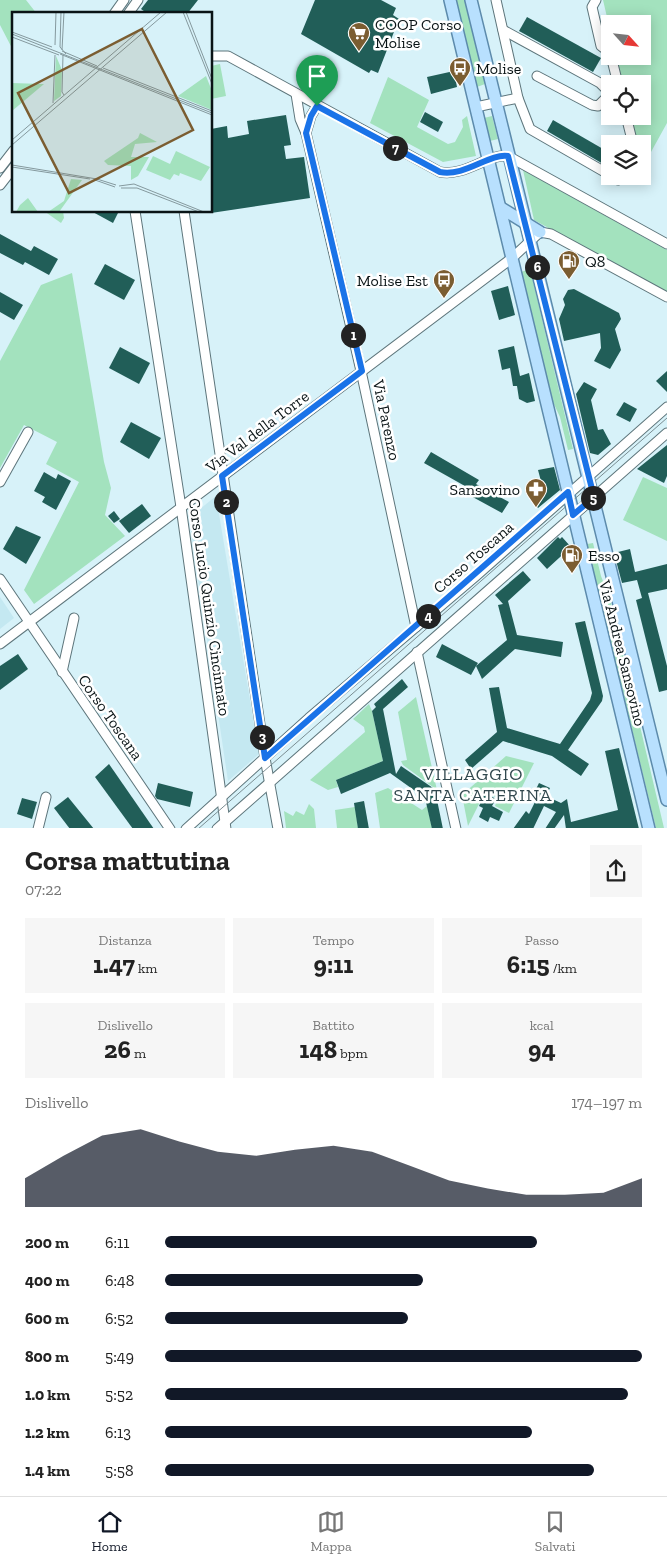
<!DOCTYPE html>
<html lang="it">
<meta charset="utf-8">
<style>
body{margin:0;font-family:"Zilla Slab",serif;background:#f6f6f6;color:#222;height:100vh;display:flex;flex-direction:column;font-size:19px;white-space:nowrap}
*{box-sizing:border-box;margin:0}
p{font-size:16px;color:#767676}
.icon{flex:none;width:28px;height:28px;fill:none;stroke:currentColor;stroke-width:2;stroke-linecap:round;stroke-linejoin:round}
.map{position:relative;height:828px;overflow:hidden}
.details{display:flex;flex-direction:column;background:#fff;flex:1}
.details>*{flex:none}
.needle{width:32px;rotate:117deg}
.controls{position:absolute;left:601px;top:15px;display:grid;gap:10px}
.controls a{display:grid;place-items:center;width:50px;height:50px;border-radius:0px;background:#fff;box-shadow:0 2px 12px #0003;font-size:25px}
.pin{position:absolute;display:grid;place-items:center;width:42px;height:42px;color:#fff;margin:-51px -21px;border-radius:50% 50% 50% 0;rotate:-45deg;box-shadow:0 0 5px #0007}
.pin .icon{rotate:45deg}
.km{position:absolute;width:25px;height:25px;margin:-12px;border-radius:50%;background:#222;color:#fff;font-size:14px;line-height:25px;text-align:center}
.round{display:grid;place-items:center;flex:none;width:52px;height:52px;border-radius:0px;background:#f6f6f6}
.overview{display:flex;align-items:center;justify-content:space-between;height:85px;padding:0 25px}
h1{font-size:28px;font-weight:700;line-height:38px}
.metrics{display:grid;grid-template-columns:repeat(3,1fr);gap:8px;height:85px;padding:5px 25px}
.metrics div{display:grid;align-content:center;border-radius:0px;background:#f6f6f6;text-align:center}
.metrics b{font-size:25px;font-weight:700}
.metrics small{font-size:14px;font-weight:400}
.metrics p{font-size:14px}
.chart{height:140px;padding:10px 25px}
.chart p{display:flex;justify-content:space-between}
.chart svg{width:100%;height:90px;margin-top:5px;fill:#111827;opacity:.7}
ul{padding:0 25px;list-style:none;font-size:16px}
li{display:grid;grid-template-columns:80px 60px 1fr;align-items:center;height:38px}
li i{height:12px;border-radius:6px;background:#111827}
.tabs{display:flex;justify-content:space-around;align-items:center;height:70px;border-top:1px solid #e0e0e0;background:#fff;font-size:14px;color:#767676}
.tabs a{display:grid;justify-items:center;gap:2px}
.tabs .active{color:#111827}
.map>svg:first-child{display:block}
.built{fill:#c4e8f1}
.green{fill:#a3e2be}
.building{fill:#215e58}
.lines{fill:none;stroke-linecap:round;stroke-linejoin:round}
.minor-casing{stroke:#5d757b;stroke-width:11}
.major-casing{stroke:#5d8bac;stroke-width:14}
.minor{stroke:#fff;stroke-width:9}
.major{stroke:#b8e0fe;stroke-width:11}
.tram{stroke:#7a8d92;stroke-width:1}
.route-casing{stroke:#fff;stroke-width:10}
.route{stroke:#1a73e8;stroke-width:6}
.labels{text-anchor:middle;stroke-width:5;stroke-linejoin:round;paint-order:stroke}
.poi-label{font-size:16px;fill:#0a1416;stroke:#fff;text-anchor:start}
.street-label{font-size:16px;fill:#0a1416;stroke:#fff}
.neighbourhood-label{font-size:18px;letter-spacing:1px;fill:#31484e;stroke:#fff}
.inset-road{fill:none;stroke:#85999e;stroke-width:1}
.view{fill:#7b5d31;fill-opacity:0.15;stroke:#7b5d31;stroke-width:2.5}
.inset-edge{fill:none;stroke:#0a1416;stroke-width:2.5}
</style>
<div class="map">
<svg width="667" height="829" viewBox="0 0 667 829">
<rect width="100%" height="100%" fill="#d7f2f9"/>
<g class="built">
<polygon points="216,496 259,754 228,781 189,518"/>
<polygon points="0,597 14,618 0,629"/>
</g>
<g class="green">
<polygon points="0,0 26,0 37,14 14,14 14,52 0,25"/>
<polygon points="456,0 465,0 485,84 477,87"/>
<polygon points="603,0 667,0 667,123 651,152 643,162 642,144 637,144 630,116 642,116 642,84 623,84 616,56 642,56 642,24 610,24 610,30"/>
<polygon points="220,64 226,96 211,99 211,66"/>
<polygon points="388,77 429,100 417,127 448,144 455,142 463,127 462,120 467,116 476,156 443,162 370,123"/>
<polygon points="492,116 498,139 490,141 484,118"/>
<polygon points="523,170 667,250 667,293 534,220"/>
<polygon points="44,211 63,211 64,218 61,223"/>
<polygon points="530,269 573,449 568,450 560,417 553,402 521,272"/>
<polygon points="72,273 104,462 111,488 105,515 125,536 34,604 24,590 79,482 46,464 57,442 24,425 0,468 0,361 41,285"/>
<polygon points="643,477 667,488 667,541 623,520"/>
<polygon points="593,543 601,576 610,599 664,828 656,828 587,544"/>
<polygon points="416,697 437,790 403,765 401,761 407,760 398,712"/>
<polygon points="369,704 372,711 383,761 336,780 338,787 328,790 310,780 365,732 364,727 353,719"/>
<polygon points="506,756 534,763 509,813 495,806 498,798 485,792 468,826 462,795"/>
<polygon points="388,788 422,810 427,806 432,828 380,828 375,793"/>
<polygon points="309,804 314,809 316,828 286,828 284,811 293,816 296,811 304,815"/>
<polygon points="355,807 358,828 337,828 335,810"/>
</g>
<g class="building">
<polygon points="148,0 198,0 187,14 148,14 141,9"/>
<polygon points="315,0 381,0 396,8 393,15 399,19 378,73 371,70 369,73 301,34"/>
<polygon points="527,17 601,58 593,72 519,31"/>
<polygon points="454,71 457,87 431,94 427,77"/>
<polygon points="425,112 443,122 438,132 420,122"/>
<polygon points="286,115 291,145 284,146 286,159 304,157 310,198 211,213 211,129 227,126 228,138 249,134 247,121"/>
<polygon points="553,120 610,153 610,168 547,131"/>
<polygon points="91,211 119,211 113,223"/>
<polygon points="0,234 31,251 34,246 58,259 49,275 25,262 23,265 0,253"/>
<polygon points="105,264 135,280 124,300 94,284"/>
<polygon points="508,286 515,315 499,320 491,291"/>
<polygon points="574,289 619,313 621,319 615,329 621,350 610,369 594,361 601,348 600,333 564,341 559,319 565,305 563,299 568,290"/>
<polygon points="0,292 23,305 14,320 0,312"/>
<polygon points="514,346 520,376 529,373 535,401 527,403 519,399 517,386 513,386 510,368 502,370 498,350"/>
<polygon points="120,347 150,363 139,384 109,368"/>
<polygon points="667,371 667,392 656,381"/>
<polygon points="584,382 597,389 591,400 598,430 603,429 611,444 598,455 590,453 576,394"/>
<polygon points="624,402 637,409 630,422 616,415"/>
<polygon points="131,422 161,438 149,459 120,442"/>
<polygon points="667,445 667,476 664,483 637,469"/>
<polygon points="431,452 479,480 476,484 509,502 502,513 469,495 472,490 424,463"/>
<polygon points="554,467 560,490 538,508 528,496 542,485 538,470"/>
<polygon points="44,472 56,479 58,474 71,481 56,510 42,502 45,497 34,491"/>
<polygon points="142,504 151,516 129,533 119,521"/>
<polygon points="114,511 120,519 114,523 108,516"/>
<polygon points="16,526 41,537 26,564 3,549"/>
<polygon points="558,537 560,539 562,537 571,547 547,569 537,558"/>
<polygon points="630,549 635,572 667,564 667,589 648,593 667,666 667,690 659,692 636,600 642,598 637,580 622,583 614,553"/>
<polygon points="523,571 531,580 508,601 517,635 563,642 561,657 515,649 482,679 476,666 471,675 436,657 442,644 478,663 476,666 507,640 498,605 503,604 495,595"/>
<polygon points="585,621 603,696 602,701 568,750 589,764 581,776 552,756 503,741 471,769 465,760 497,732 489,688 499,687 507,728 560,744 590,700 592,693 575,623"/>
<polygon points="18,654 28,669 0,690 0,666"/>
<polygon points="402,679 408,687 383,709 396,774 401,766 433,788 431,792 436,795 443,829 432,829 425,798 390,773 341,794 336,780 383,761 372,711 376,707 374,704"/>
<polygon points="619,748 639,829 566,829 564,815 554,829 545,829 556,812 544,806 533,829 513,829 526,811 529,814 537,798 533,795 539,783 550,788 546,796 561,803 567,799 571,822 618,810 605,751"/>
<polygon points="109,764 154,829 133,829 95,777"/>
<polygon points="158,783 193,792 190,807 157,799 155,796"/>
<polygon points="485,793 496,799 492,806 503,812 499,821 490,817 488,822 479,817 483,808 479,806"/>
<polygon points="68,797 94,829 70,829 54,808"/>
<polygon points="22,798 37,802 32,819 17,814"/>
<polygon points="364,801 369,829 358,829 354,803"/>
</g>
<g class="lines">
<g class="minor-casing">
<g id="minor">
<polyline points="496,0 518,98 530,129 610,175"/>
<polyline points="596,0 592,7 601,46 610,53"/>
<polyline points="114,14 124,0"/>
<polyline points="128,14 138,0"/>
<polyline points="503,30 600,83 608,91 608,96 598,106 592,105 537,76"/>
<path d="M211,56H228L440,172C465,177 489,153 508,156L667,244"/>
<polyline points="611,56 618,84"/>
<polyline points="296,94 300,119 306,133 361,371 416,627"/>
<polyline points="476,107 518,98"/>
<polyline points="626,116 633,144"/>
<polyline points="306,133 311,116 317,106"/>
<polyline points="0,168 14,150"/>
<polyline points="612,176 618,180"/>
<polyline points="0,185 14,167"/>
<polyline points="135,211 181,507 226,829"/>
<polyline points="184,211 265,758 278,829"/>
<polyline points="0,482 28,432"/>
<polyline points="0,579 170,829"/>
<polyline points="0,644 512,258 540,232 551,234 667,297"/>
<polyline points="417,652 456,829"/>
<polyline points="62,672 74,618"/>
<polyline points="38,829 46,797"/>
<polyline points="186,829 309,718 477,575 667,407"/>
<polyline points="217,829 667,433"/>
</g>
</g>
<g class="major-casing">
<g id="major">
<polyline points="450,0 649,829"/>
<polyline points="471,0 667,800"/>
<polyline points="501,208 540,232"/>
</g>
</g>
<use href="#minor" class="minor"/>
<use href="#major" class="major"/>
<polyline class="tram" points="198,829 667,418"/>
</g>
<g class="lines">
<g class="route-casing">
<path id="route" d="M317,106L440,172C465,177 489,153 508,156L594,497L573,515L568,492L265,758L222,476L362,371L306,133L311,116Z"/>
</g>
<use href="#route" class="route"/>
</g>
<defs>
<g id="supermarket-pin" transform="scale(1.125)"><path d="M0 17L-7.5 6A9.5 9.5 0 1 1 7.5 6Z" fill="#7b5d31" stroke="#fff"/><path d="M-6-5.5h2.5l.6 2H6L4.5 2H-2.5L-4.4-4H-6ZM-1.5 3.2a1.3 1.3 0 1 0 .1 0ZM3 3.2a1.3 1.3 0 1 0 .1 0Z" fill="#fff"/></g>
<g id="bus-pin" transform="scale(1.125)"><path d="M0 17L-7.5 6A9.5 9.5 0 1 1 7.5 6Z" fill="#7b5d31" stroke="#fff"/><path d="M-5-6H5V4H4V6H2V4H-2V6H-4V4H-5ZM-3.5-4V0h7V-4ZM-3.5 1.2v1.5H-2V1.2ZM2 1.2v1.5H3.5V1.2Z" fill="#fff"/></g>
<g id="fuel-pin" transform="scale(1.125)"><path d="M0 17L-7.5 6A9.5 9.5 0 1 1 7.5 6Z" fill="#7b5d31" stroke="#fff"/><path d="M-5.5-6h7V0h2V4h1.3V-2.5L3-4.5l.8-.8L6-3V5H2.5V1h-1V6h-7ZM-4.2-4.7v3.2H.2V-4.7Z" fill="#fff"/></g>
<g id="pharmacy-pin" transform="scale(1.125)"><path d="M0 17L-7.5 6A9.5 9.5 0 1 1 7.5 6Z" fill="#7b5d31" stroke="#fff"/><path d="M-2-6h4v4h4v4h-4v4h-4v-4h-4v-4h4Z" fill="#fff"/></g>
</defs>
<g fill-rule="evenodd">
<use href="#supermarket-pin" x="359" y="33"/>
<use href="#bus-pin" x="460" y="68"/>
<use href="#fuel-pin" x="569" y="261"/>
<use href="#bus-pin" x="444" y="280"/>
<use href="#pharmacy-pin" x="536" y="489"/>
<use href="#fuel-pin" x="572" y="555"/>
</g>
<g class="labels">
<g class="poi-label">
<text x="375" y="30">COOP Corso<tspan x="375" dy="18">Molise</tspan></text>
<text x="476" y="74">Molise</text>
<text x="585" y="267">Q8</text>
<text x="428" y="286" text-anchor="end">Molise Est</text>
<text x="520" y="495" text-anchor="end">Sansovino</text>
<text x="588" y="561">Esso</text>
</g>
<g class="street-label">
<text transform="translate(387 420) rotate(78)" y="6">Via Parenzo</text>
<text transform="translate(257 431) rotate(-37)" y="6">Via Val della Torre</text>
<text transform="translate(473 557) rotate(-41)" y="6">Corso Toscana</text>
<text transform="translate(210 607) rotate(82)" y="6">Corso Lucio Quinzio Cincinnato</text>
<text transform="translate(623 653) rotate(76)" y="6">Via Andrea Sansovino</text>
<text transform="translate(111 717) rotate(55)" y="6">Corso Toscana</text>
</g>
<g class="neighbourhood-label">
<text x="473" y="780">VILLAGGIO<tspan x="473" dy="21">SANTA CATERINA</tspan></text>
</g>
</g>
<g transform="translate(12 12)">
<rect width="200" height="200" fill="#d7f2f9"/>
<path d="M44,44L50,58L49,84L42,89ZM194,64L200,79V98L166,84ZM0,71L30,72H32L0,99ZM128,121L145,130L123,132L119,145H137L126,164L119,168V154L96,153L92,149L126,126ZM164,139L198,155L189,169L168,161L167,164L162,162L158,168L134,158L141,144L158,152ZM59,167L70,168L47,200H36L52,189ZM16,186L26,200H4L8,193Z" fill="#a3e2be"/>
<path class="inset-road" d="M49,0L48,35L54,42M171,0L200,72M174,0L200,67M0,20L40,35M0,22L200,101M0,25L47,43M43,33L44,0M50,38L52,0M50,39L85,54M48,42L200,103M51,43L50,80L52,83M91,56L200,99M41,91L43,43M0,128L149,0M0,133L155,0M0,153L85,167L104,173M0,155L78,167M83,168L103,175M107,174L122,172L192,200M109,176H125L187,200"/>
<path class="view" d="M130,17L181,118L57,181L6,81Z"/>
<rect width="200" height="200" class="inset-edge"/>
</g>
</svg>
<div class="controls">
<a><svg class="needle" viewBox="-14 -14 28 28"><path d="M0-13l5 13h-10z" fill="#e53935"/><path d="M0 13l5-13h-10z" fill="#767676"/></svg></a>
<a><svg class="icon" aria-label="locate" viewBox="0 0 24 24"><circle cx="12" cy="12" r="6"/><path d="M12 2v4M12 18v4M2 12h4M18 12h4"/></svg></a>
<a><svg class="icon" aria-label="layers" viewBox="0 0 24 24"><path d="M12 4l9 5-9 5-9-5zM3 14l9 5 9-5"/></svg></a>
</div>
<div class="pin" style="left:317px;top:106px;background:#1e9e55"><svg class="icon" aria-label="arrive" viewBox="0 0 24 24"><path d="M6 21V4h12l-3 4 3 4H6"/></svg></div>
<b class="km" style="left:353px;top:335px">1</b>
<b class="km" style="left:226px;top:502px">2</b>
<b class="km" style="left:262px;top:737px">3</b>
<b class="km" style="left:428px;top:616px">4</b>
<b class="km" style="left:593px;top:498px">5</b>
<b class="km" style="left:537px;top:267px">6</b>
<b class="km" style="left:395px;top:148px">7</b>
</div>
<section class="details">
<div class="overview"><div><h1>Corsa mattutina</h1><p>07:22</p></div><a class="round"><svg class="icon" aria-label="share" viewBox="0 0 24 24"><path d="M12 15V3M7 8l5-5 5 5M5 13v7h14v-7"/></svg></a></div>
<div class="metrics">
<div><p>Distanza</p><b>1.47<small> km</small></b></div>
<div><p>Tempo</p><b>9:11</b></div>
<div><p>Passo</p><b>6:15<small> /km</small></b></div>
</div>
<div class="metrics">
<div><p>Dislivello</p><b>26<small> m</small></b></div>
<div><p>Battito</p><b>148<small> bpm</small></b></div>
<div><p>kcal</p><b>94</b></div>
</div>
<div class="chart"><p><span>Dislivello</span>174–197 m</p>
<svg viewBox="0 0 160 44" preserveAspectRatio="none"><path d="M0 44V30L10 19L20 9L30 6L40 12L50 17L60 19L70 16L80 14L90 17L100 24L110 31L120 35L130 38L140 38L150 37L160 30V44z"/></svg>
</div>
<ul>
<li><b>200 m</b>6:11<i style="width:78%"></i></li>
<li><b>400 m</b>6:48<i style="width:54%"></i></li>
<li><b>600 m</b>6:52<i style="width:51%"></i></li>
<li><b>800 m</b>5:49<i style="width:100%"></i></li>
<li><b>1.0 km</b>5:52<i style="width:97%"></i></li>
<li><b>1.2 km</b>6:13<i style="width:77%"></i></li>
<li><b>1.4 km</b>5:58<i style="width:90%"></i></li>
</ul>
</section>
<nav class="tabs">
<a class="active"><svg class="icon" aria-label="home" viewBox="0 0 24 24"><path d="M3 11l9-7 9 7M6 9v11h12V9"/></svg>Home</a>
<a><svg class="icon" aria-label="map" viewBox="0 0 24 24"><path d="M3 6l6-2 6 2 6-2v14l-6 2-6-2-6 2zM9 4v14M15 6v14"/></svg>Mappa</a>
<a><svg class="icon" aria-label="saved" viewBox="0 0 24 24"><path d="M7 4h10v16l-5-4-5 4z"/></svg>Salvati</a>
</nav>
